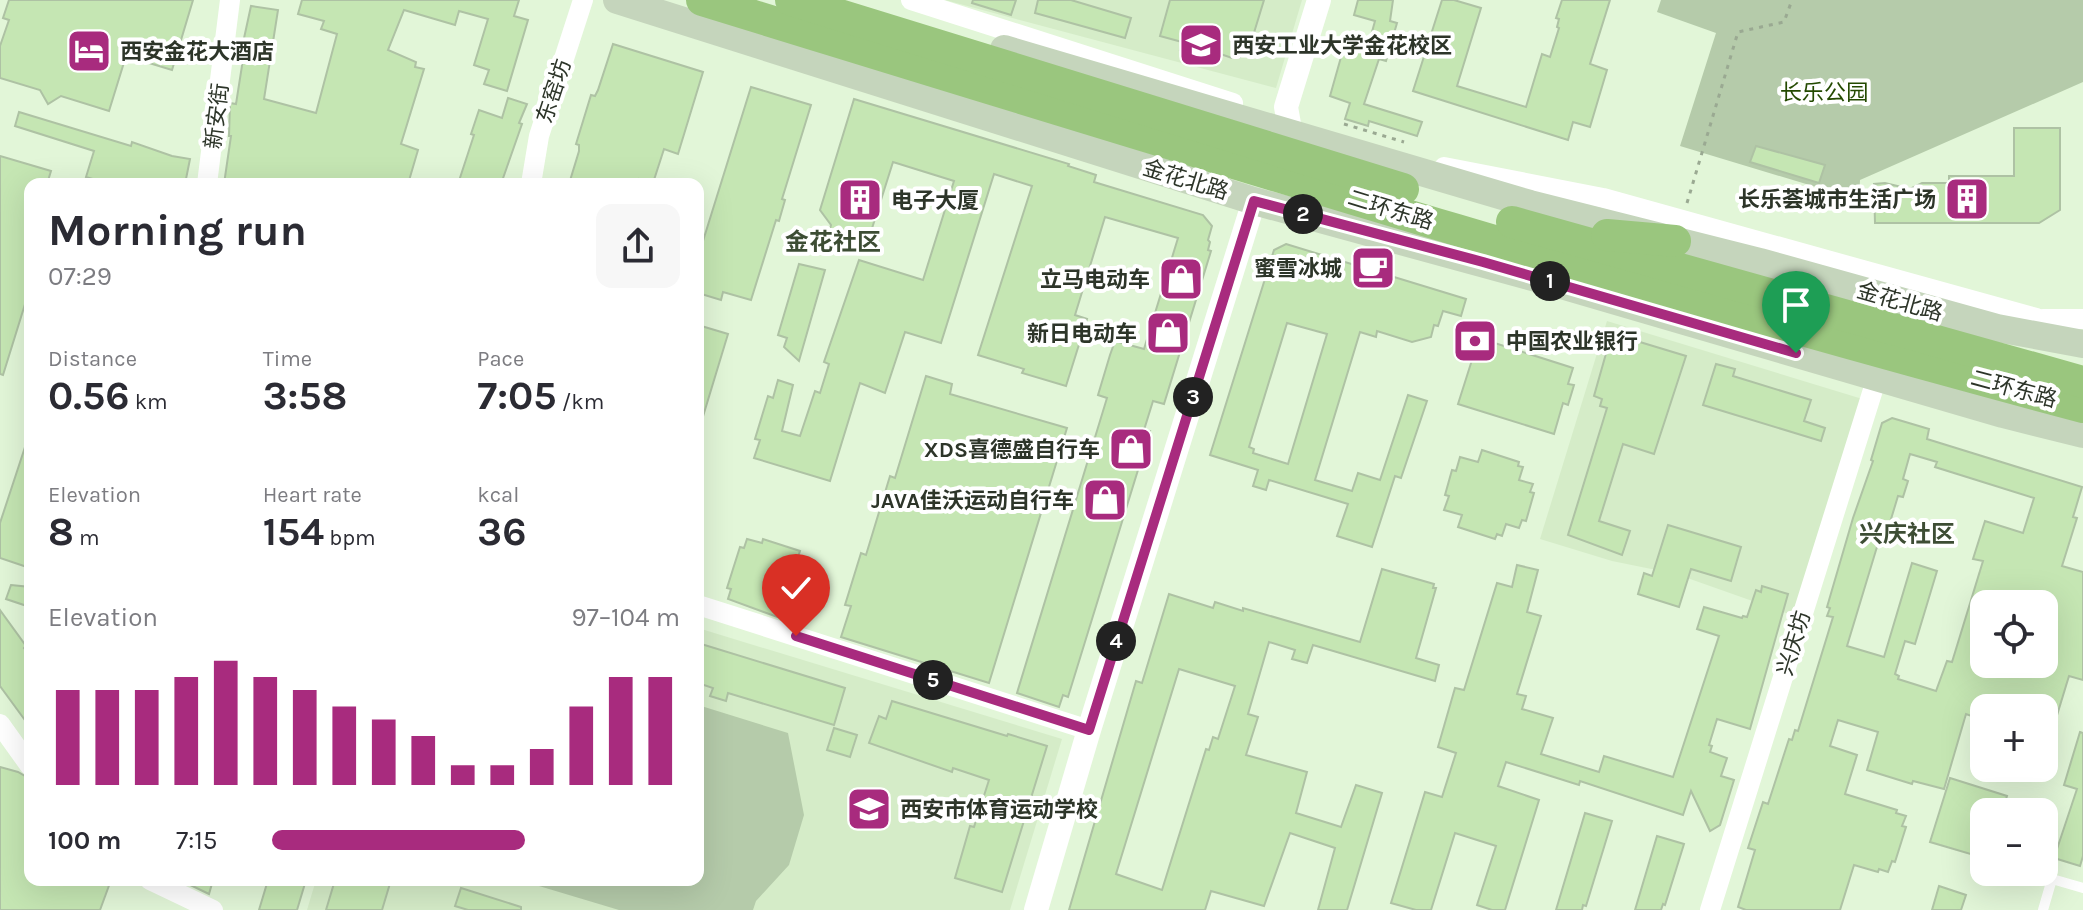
<!DOCTYPE html>
<meta charset="utf-8">
<style>
body{margin:0;font-family:Karla,"Noto Sans SC",sans-serif;background:#f7f7f7;color:#2b2b33;height:100vh;display:flex;flex-direction:column;font-size:30px;white-space:nowrap}
*{box-sizing:border-box;margin:0}
p{font-size:26px;color:#7c7c81}
.icon{flex:none;width:44px;height:44px;fill:none;stroke:currentColor;stroke-width:2;stroke-linecap:round;stroke-linejoin:round}
.map{position:relative;flex:1;overflow:hidden}
.details{position:absolute;left:24px;top:178px;width:680px;height:708px;display:flex;flex-direction:column;background:#fff;border-radius:16px;box-shadow:0 8px 32px #0002}
.details>*{flex:none}
.controls{position:absolute;left:1970px;top:590px;display:grid;gap:16px}
.controls a{display:grid;place-items:center;width:88px;height:88px;border-radius:16px;background:#fff;box-shadow:0 8px 32px #0002;font-size:40px}
.pin{position:absolute;display:grid;place-items:center;width:68px;height:68px;color:#fff;margin:-82px -34px;border-radius:50% 50% 50% 0;rotate:-45deg;box-shadow:0 0 8px #0007}
.pin .icon{rotate:45deg}
.km{position:absolute;width:40px;height:40px;margin:-20px;border-radius:50%;background:#222;color:#fff;font-size:22px;line-height:40px;text-align:center}
.round{display:grid;place-items:center;flex:none;width:84px;height:84px;border-radius:16px;background:#f7f7f7}
.summary{display:flex;align-items:center;justify-content:space-between;height:136px;padding:0 24px}
h1{font-size:44px;font-weight:700;line-height:60px}
.stats{display:grid;grid-template-columns:repeat(3,1fr);gap:12px;height:136px;padding:8px 24px}
.stats div{display:grid;align-content:center}
.stats b{font-size:40px;font-weight:700}
.stats small{font-size:22px;font-weight:400}
.stats p{font-size:22px}
.chart{height:224px;padding:16px 24px}
.chart p{display:flex;justify-content:space-between}
.chart svg{width:100%;height:144px;margin-top:8px;stroke:#a82b7e;stroke-width:6}
ul{padding:0 24px;list-style:none;font-size:26px}
li{display:grid;grid-template-columns:128px 96px 1fr;align-items:center;height:60px}
li i{height:20px;border-radius:10px;background:#a82b7e}
.map>svg:first-child{display:block}
.built{fill:#d5ecc8}
.green{fill:#b5cbaa}
.building{fill:#c5e6b3;stroke:#aec2a4;stroke-width:2;fill-rule:evenodd}
.lines{fill:none;stroke-linecap:round;stroke-linejoin:round}
.path{stroke:#9aa992;stroke-width:3;stroke-dasharray:4 6;stroke-linecap:butt}
.service{stroke:#fff;stroke-width:10}
.minor{stroke:#fff;stroke-width:20}
.tertiary{stroke:#fff;stroke-width:24}
.secondary{stroke:#c5d5bc;stroke-width:28}
.trunk{stroke:#9ac67e;stroke-width:32}
.route-casing{stroke:#fff;stroke-width:16}
.route{stroke:#a82b7e;stroke-width:10}
.labels{text-anchor:middle;stroke-width:8;stroke-linejoin:round;paint-order:stroke}
.poi-label{font-size:22px;font-weight:bold;fill:#2d3529;stroke:#fff;text-anchor:end}
.street-label{font-size:22px;fill:#2d3529;stroke:#fff}
.park-label{font-size:22px;fill:#244a01;stroke:#fff}
.neighbourhood-label{font-size:24px;font-weight:bold;fill:#3d4d34;stroke:#fff}
</style>
<div class="map">
<svg width="2083" height="910" viewBox="0 0 2083 910">
<rect width="100%" height="100%" fill="#e2f6d8"/>
<g class="built">
<polygon points="945,0 1302,0 1276,88"/>
<polygon points="1607,321 1869,401 1803,619 1676,574 1612,561 1540,539"/>
<polygon points="698,628 1062,739 1010,910 307,910 316,880 698,880"/>
</g>
<g class="green">
<polygon points="1661,0 2083,0 2083,82 1860,180 1859,200 1680,146 1716,33 1657,12"/>
<polygon points="698,705 788,733 804,815 789,865 756,901 753,910 619,910 519,880 698,880"/>
</g>
<g class="building">
<polygon points="9,0 193,0 172,70 126,56 109,111 61,96 48,104 40,90 0,78 0,46 9,20 3,18"/>
<polygon points="302,0 519,0 514,16 528,20 507,91 484,84 489,70 474,65 488,19 459,11 455,25 404,10 388,50 416,62 415,67 424,69 401,144 418,150 408,184 224,184 231,136 229,136 230,103 236,104 244,53 241,52 251,6 278,10 264,99 316,113 337,34 321,29 324,21 298,14"/>
<polygon points="973,0 1016,0 1011,15 972,3"/>
<polygon points="1038,0 1071,0 1131,18 1125,38 1035,13"/>
<polygon points="1170,0 1264,0 1249,49 1240,57 1232,58 1200,47 1197,55 1180,50 1182,42 1160,36"/>
<polygon points="1358,0 1393,0 1390,21 1397,23 1386,61 1379,59 1364,104 1422,122 1417,136 1369,121 1368,126 1345,119 1350,103 1330,96 1345,43 1367,50 1375,21 1354,15"/>
<polygon points="1442,0 1454,0 1481,8 1457,86 1526,107 1542,54 1550,57 1559,28 1557,27 1559,19 1556,18 1562,0 1610,0 1590,64 1607,70 1590,127 1573,122 1568,140 1413,91"/>
<polygon points="613,44 703,72 678,154 664,149 653,183 639,179 638,184 569,184 579,151 579,145 576,144 591,95 595,96 598,90"/>
<polygon points="751,87 811,105 782,199 785,200 779,221 776,220 751,300 723,292 721,300 698,293 698,257"/>
<polygon points="508,98 527,104 519,123 522,124 501,184 458,184 474,135 471,134 479,110 502,118"/>
<polygon points="854,99 1069,164 1068,166 1096,175 1094,182 1203,215 1212,226 1208,240 1210,242 1208,250 1211,251 1164,404 1153,401 1144,430 1150,431 1068,697 1063,695 1059,707 1017,693 1107,398 1098,395 1110,355 1115,341 1144,349 1178,238 1105,217 1075,315 1087,319 1066,386 1022,373 1024,369 978,355 1032,186 994,174 941,343 905,332 885,393 860,383 830,481 754,458 760,440 755,439 768,396 773,398 778,380 793,385 782,431 800,436 815,391 820,393 829,364 824,362 859,260 923,280 954,181 893,162 868,241 830,229 831,225 820,210"/>
<polygon points="19,112 131,146 132,142 172,156 190,159 185,184 98,184 99,181 86,177 94,151 15,126"/>
<polygon points="2014,128 2060,128 2060,210 2039,223 1875,223 1874,184 1885,183 1910,189 1922,183 1949,183 1949,176 2014,176"/>
<polygon points="1756,146 1825,165 1819,183 1750,162"/>
<polygon points="0,156 51,171 47,184 30,184 30,288 3,375 0,374"/>
<path d="M1286,244L1466,299L1461,316L1443,311L1438,326L1434,325L1431,337L1412,342L1377,331L1376,337L1360,332L1315,480L1352,491L1358,473L1380,480L1408,395L1427,401L1401,478L1395,476L1372,547L1337,536L1348,504L1269,480L1266,490L1253,486L1258,470L1210,455L1274,250ZM1287,323L1327,334L1288,464L1253,453L1254,449L1249,447Z"/>
<polygon points="799,264 825,270 799,361 784,347 787,338 778,335"/>
<polygon points="698,325 728,334 701,423 698,423"/>
<polygon points="1611,336 1619,338 1620,336 1686,356 1654,454 1623,444 1599,521 1630,531 1622,555 1568,535 1607,408 1600,406 1602,399 1594,396"/>
<polygon points="1479,338 1573,368 1568,384 1574,385 1568,405 1563,403 1554,434 1458,404"/>
<polygon points="1716,364 1735,369 1733,376 1811,400 1804,421 1825,428 1821,441 1703,405"/>
<polygon points="926,376 952,384 950,394 1067,428 989,683 841,637 851,606 845,605 861,553 866,555 890,476 895,478"/>
<path d="M1892,418L1929,429L1927,439L2082,487L2073,517L2077,518L2062,566L2083,572V680L2069,676L2047,748L2044,747V708H1984L1980,719L1966,714L1944,789L1913,781L1912,784L1867,770L1878,732L1838,720L1830,746L1857,755L1845,794L1897,810L1896,813L1906,816L1902,826L1906,827L1895,862L1892,861L1888,872L1879,869L1878,872L1854,865L1840,910H1746L1738,907L1755,850L1748,848L1763,802L1768,804L1789,739L1792,740L1795,730L1798,731L1833,617L1827,616L1830,608L1827,607L1853,518L1873,461L1871,460L1882,423ZM1910,454L1937,462L1935,467L2034,498L2023,533L1985,521L1973,559L1983,561L1952,662L1947,661L1936,691L1898,679L1899,676L1895,674L1905,641L1915,644L1937,571L1912,563L1884,657L1847,646L1883,527L1888,529L1898,496L1903,497L1908,481L1903,479ZM1984,604H2044V664H1984Z"/>
<polygon points="28,438 30,438 30,568 0,558 0,523"/>
<polygon points="1482,450 1519,462 1518,466 1523,467 1519,480 1533,484 1530,492 1534,493 1526,521 1522,520 1519,528 1506,524 1502,536 1497,534 1495,539 1458,527 1462,515 1444,510 1449,496 1445,495 1452,470 1456,471 1460,457 1478,462"/>
<polygon points="1668,525 1741,547 1731,581 1691,569 1679,607 1638,594 1644,573 1652,576"/>
<polygon points="747,539 762,543 763,539 800,551 798,557 806,559 789,615 781,613 780,618 728,599 731,589 727,588 733,569 740,547 744,548"/>
<polygon points="1517,565 1538,570 1527,612 1541,616 1517,694 1526,696 1522,709 1553,718 1541,754 1599,772 1604,756 1673,777 1719,636 1697,629 1704,607 1742,618 1743,616 1747,617 1756,590 1761,592 1762,586 1788,594 1750,729 1717,719 1709,745 1712,746 1710,752 1727,758 1721,776 1734,780 1720,825 1710,831 1691,791 1683,815 1580,781 1579,785 1506,762 1498,786 1539,800 1505,910 1492,910 1477,905 1496,846 1455,833 1431,910 1416,910 1391,903 1425,792 1442,797 1456,753 1438,747 1455,688 1464,690 1497,583 1512,587"/>
<path d="M1382,569L1434,584L1433,588H1436L1416,658L1439,665L1435,681L1313,645L1307,663L1292,659L1295,650L1269,642L1248,714L1258,717L1246,755L1307,772L1296,813L1341,827L1356,785L1382,793L1347,910H1318L1335,848L1290,833L1264,906L1211,891L1205,910H1069L1136,681L1142,683L1169,594L1213,608L1215,602L1243,611V608L1360,642ZM1179,669L1235,686L1218,739L1213,737L1209,750L1206,749L1162,890L1116,874Z"/>
<polygon points="11,585 30,587 30,607 6,599"/>
<polygon points="0,610 26,646 24,648 30,656 30,727 0,686"/>
<polygon points="698,643 845,688 834,725 728,693 726,701 710,696 713,688 698,683"/>
<polygon points="892,701 1007,736 1008,734 1047,746 1002,892 955,878 970,826 974,827 989,780 953,768 952,772 869,743 879,716 886,719"/>
<polygon points="834,728 857,735 850,757 827,750"/>
<polygon points="2080,732 2083,733 2083,856 2080,866 2054,858 2077,789 2064,785"/>
<polygon points="0,767 18,772 30,779 30,880 111,880 100,910 0,910"/>
<polygon points="1950,778 2007,796 2003,809 1984,812 1984,858 1930,842"/>
<polygon points="1585,813 1612,821 1586,906 1583,905 1582,910 1556,910"/>
<polygon points="1657,836 1684,844 1665,905 1663,904 1661,910 1635,910"/>
<polygon points="180,880 213,880 209,894"/>
<polygon points="268,880 306,880 297,910 259,910"/>
<polygon points="335,880 391,880 382,910 326,910"/>
<polygon points="1939,886 1966,895 1961,910 1932,910"/>
<polygon points="461,888 521,907 521,910 468,910 455,906"/>
</g>
<g class="lines">
<g class="path">
<polyline points="1344,124 1404,142"/>
<polyline points="1687,203 1738,32 1784,22 1792,0"/>
</g>
<polyline class="service" points="2043,910 2052,879 2083,888"/>
<g class="minor">
<polyline points="911,0 1233,103"/>
<polyline points="1444,167 1603,198 2036,318 2069,334"/>
<polyline points="207,184 230,0"/>
<polyline points="531,184 539,136 583,0"/>
<polyline points="2043,319 2083,319"/>
<polyline points="698,605 1089,730"/>
<polyline points="0,724 30,766"/>
<polyline points="150,880 213,910"/>
<polyline points="1710,910 1877,377"/>
</g>
<g class="tertiary">
<polyline points="1291,135 1286,107 1319,0"/>
<polyline points="1036,910 1089,730 1254,201"/>
</g>
<g class="secondary">
<polyline points="617,0 1254,201 1551,282 2003,414 2083,434"/>
<polyline points="1004,49 1530,204 1760,262 1997,328 2083,344"/>
</g>
<g class="trunk">
<path d="M702,0C1161,141 1619,284 2083,407"/>
<polyline points="791,0 1403,189"/>
<polyline points="1512,222 2083,382"/>
<polyline points="1607,235 1675,241"/>
</g>
</g>
<g class="lines">
<g class="route-casing">
<polyline id="route" points="796,636 1089,730 1254,201 1483,262 1796,353"/>
</g>
<use href="#route" class="route"/>
</g>
<defs>
<g id="university-square" transform="scale(2.3)"><rect x="-9" y="-9" width="18" height="18" rx="4" fill="#a82b7e" stroke="#fff"/><path d="M0-5L7-2L0 1L-7-2ZM-4 1L0 2.5L4 1V4Q0 6-4 4Z" fill="#fff"/></g>
<g id="hotel-square" transform="scale(2.3)"><rect x="-9" y="-9" width="18" height="18" rx="4" fill="#a82b7e" stroke="#fff"/><path d="M-6-4.5h1.5V1H6V5H4.5V3h-9V5H-6ZM-4 0a1.8 1.8 0 1 1 3.6 0ZM.5 0V-2.5h3Q6-2.5 6 0Z" fill="#fff"/></g>
<g id="building-square" transform="scale(2.3)"><rect x="-9" y="-9" width="18" height="18" rx="4" fill="#a82b7e" stroke="#fff"/><path d="M-4-6H4V6H1V3H-1V6H-4ZM-2.5-4.3h1.7v1.8h-1.7ZM.8-4.3h1.7v1.8H.8ZM-2.5-1h1.7V.8h-1.7ZM.8-1h1.7V.8H.8Z" fill="#fff"/></g>
<g id="cafe-square" transform="scale(2.3)"><rect x="-9" y="-9" width="18" height="18" rx="4" fill="#a82b7e" stroke="#fff"/><path d="M-5.5-4.5H6V0H3Q3 3.5 0 3.5H-2.5Q-5.5 3.5-5.5 0ZM3-3.2v2h1.7v-2ZM-6 4.5H4V6H-6Z" fill="#fff"/></g>
<g id="shop-square" transform="scale(2.3)"><rect x="-9" y="-9" width="18" height="18" rx="4" fill="#a82b7e" stroke="#fff"/><path d="M-5-2.5h2.3a2.7 3.5 0 0 1 5.4 0H5L5.5 6h-11ZM-1.5-2.5h3a1.5 2.3 0 0 0-3 0Z" fill="#fff"/></g>
<g id="bank-square" transform="scale(2.3)"><rect x="-9" y="-9" width="18" height="18" rx="4" fill="#a82b7e" stroke="#fff"/><path d="M-6-4H6V4H-6ZM0-2.3a2.3 2.3 0 1 0 0 4.6a2.3 2.3 0 1 0 0-4.6Z" fill="#fff"/></g>
<g id="school-square" transform="scale(2.3)"><rect x="-9" y="-9" width="18" height="18" rx="4" fill="#a82b7e" stroke="#fff"/><path d="M0-5L7-2L0 1L-7-2ZM-4 1L0 2.5L4 1V4Q0 6-4 4Z" fill="#fff"/></g>
</defs>
<g fill-rule="evenodd">
<use href="#university-square" x="1201" y="45"/>
<use href="#hotel-square" x="89" y="51"/>
<use href="#building-square" x="1967" y="199"/>
<use href="#building-square" x="860" y="200"/>
<use href="#cafe-square" x="1373" y="268"/>
<use href="#shop-square" x="1181" y="279"/>
<use href="#shop-square" x="1168" y="333"/>
<use href="#bank-square" x="1475" y="341"/>
<use href="#shop-square" x="1131" y="449"/>
<use href="#shop-square" x="1105" y="500"/>
<use href="#school-square" x="869" y="809"/>
</g>
<g class="labels">
<g class="poi-label">
<text x="1232" y="53" text-anchor="start">西安工业大学金花校区</text>
<text x="120" y="59" text-anchor="start">西安金花大酒店</text>
<text x="1936" y="207">长乐荟城市生活广场</text>
<text x="891" y="208" text-anchor="start">电子大厦</text>
<text x="1342" y="276">蜜雪冰城</text>
<text x="1150" y="287">立马电动车</text>
<text x="1137" y="341">新日电动车</text>
<text x="1506" y="349" text-anchor="start">中国农业银行</text>
<text x="1100" y="457">XDS喜德盛自行车</text>
<text x="1074" y="508">JAVA佳沃运动自行车</text>
<text x="900" y="817" text-anchor="start">西安市体育运动学校</text>
</g>
<g class="street-label">
<text transform="translate(553 91) rotate(-72)" y="8">东窑坊</text>
<text transform="translate(216 116) rotate(-83)" y="8">新安街</text>
<text transform="translate(1186 179) rotate(17)" y="8">金花北路</text>
<text transform="translate(1391 209) rotate(17)" y="8">二环东路</text>
<text transform="translate(1900 301) rotate(16)" y="8">金花北路</text>
<text transform="translate(2014 388) rotate(15)" y="8">二环东路</text>
<text transform="translate(1793 643) rotate(-73)" y="8">兴庆坊</text>
</g>
<g class="park-label">
<text x="1824" y="100">长乐公园</text>
</g>
<g class="neighbourhood-label">
<text x="833" y="250">金花社区</text>
<text x="1907" y="542">兴庆社区</text>
</g>
</g>
</svg>
<div class="controls">
<a><svg class="icon" aria-label="locate" viewBox="0 0 24 24"><circle cx="12" cy="12" r="6"/><path d="M12 2v4M12 18v4M2 12h4M18 12h4"/></svg></a>
<a>+</a>
<a>−</a>
</div>
<div class="pin" style="left:1796px;top:353px;background:#1e9e55"><svg class="icon" aria-label="arrive" viewBox="0 0 24 24"><path d="M6 21V4h12l-3 4 3 4H6"/></svg></div>
<div class="pin" style="left:796px;top:636px;background:#d93025"><svg class="icon" aria-label="check" viewBox="0 0 24 24"><path d="M5 12l5 5 9-10"/></svg></div>
<b class="km" style="left:1550px;top:281px">1</b>
<b class="km" style="left:1303px;top:214px">2</b>
<b class="km" style="left:1193px;top:397px">3</b>
<b class="km" style="left:1116px;top:641px">4</b>
<b class="km" style="left:933px;top:680px">5</b>
<section class="details">
<div class="summary"><div><h1>Morning run</h1><p>07:29</p></div><a class="round"><svg class="icon" aria-label="share" viewBox="0 0 24 24"><path d="M12 15V3M7 8l5-5 5 5M5 13v7h14v-7"/></svg></a></div>
<div class="stats">
<div><p>Distance</p><b>0.56<small> km</small></b></div>
<div><p>Time</p><b>3:58</b></div>
<div><p>Pace</p><b>7:05<small> /km</small></b></div>
</div>
<div class="stats">
<div><p>Elevation</p><b>8<small> m</small></b></div>
<div><p>Heart rate</p><b>154<small> bpm</small></b></div>
<div><p>kcal</p><b>36</b></div>
</div>
<div class="chart"><p><span>Elevation</span>97–104 m</p>
<svg viewBox="0 0 160 44" preserveAspectRatio="none"><path d="M5 44V15M15 44V15M25 44V15M35 44V11M45 44V6M55 44V11M65 44V15M75 44V20M85 44V24M95 44V29M105 44V38M115 44V38M125 44V33M135 44V20M145 44V11M155 44V11"/></svg>
</div>
<ul>
<li><b>100 m</b>7:15<i style="width:62%"></i></li>
</ul>
</section>
</div>
